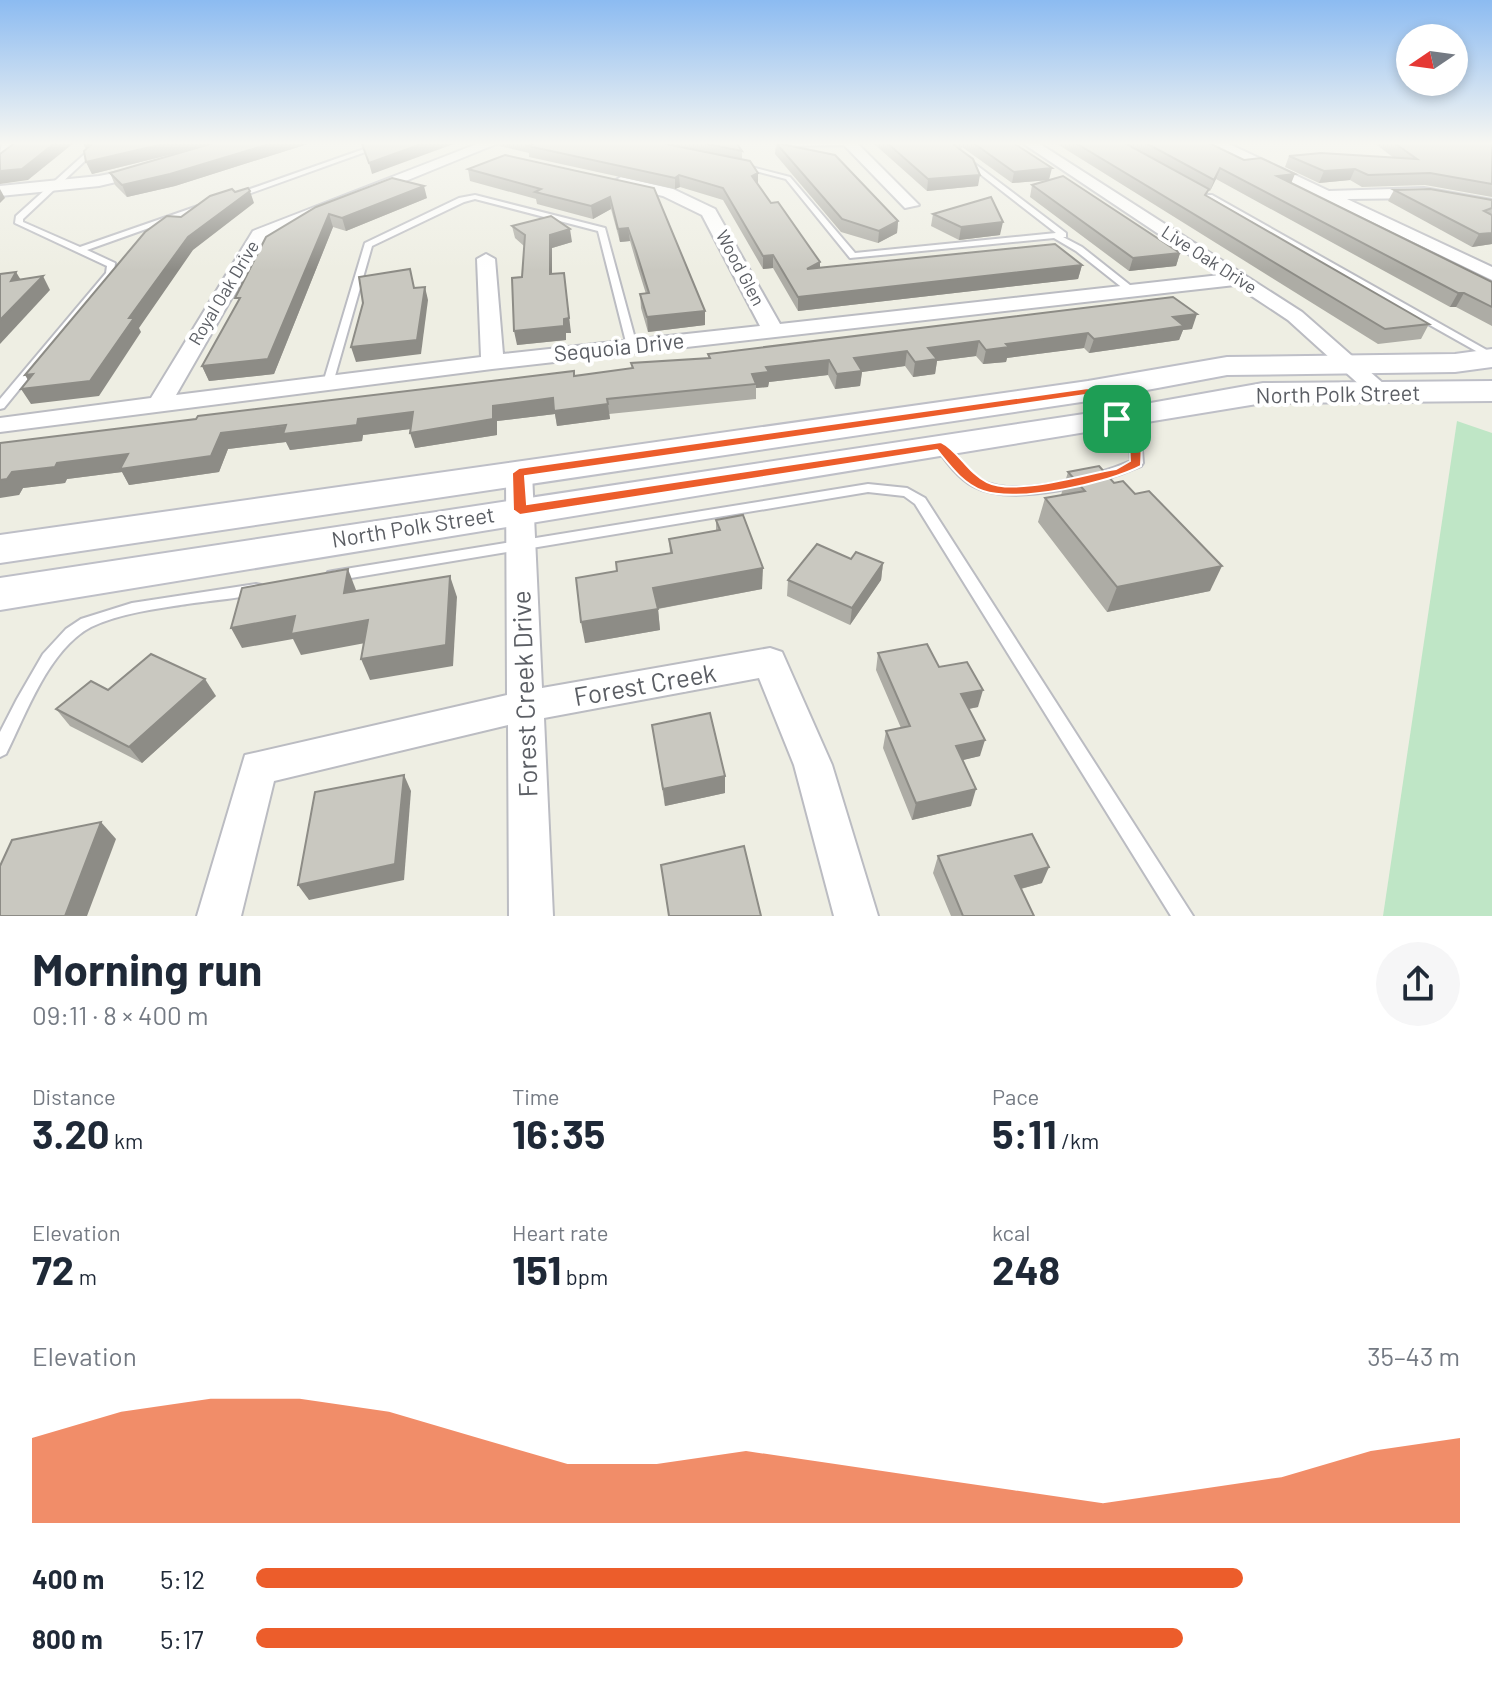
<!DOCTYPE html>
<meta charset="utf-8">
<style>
body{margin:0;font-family:Barlow,sans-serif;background:#f6f6f7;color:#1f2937;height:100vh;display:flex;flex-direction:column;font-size:30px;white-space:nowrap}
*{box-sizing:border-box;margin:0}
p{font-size:26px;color:#747a83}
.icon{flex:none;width:44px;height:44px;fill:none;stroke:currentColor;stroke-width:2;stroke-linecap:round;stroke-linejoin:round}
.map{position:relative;height:916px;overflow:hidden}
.side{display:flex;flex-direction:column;background:#fff;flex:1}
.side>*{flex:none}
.needle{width:52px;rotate:257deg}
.tools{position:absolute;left:1396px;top:24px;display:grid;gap:16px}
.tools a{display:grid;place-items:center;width:72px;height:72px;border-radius:50%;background:#fff;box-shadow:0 4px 12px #0003;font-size:40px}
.pin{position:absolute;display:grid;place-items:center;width:68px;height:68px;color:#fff;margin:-34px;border-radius:16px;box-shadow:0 4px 12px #0006}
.round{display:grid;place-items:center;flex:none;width:84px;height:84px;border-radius:42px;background:#f6f6f7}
.overview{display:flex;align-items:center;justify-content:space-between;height:136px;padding:0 32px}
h1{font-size:44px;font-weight:700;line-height:60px}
.metrics{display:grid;grid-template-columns:repeat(3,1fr);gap:12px;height:136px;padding:8px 32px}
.metrics div{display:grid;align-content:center}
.metrics b{font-size:40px;font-weight:700}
.metrics small{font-size:22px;font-weight:400}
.metrics p{font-size:22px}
.chart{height:224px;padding:16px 32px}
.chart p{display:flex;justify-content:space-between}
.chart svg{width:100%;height:144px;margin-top:8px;fill:#ec5d2b;opacity:.7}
ul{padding:0 32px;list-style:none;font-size:26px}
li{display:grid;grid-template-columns:128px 96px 1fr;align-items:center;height:60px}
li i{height:20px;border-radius:10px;background:#ec5d2b}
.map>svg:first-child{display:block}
.green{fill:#bfe6c6}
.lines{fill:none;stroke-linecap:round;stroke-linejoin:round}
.lane-casing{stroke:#bbbcc2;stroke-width:4}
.street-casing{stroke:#bbbcc2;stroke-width:4}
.secondary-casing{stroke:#bebfc7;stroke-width:4}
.lane{fill:#fff;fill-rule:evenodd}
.street{fill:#fff;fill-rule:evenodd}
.secondary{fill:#fff;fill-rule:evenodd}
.wall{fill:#adaca5}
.shaded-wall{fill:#8d8c86}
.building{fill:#c9c8c0;stroke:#8d8c86;stroke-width:2}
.route{fill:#ec5d2b;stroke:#fff;stroke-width:2;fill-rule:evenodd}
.labels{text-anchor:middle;stroke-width:8;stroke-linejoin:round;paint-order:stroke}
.far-street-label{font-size:18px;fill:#5b5e64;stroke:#fff}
.street-label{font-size:22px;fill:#5b5e64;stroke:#fff}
.near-street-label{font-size:26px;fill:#5b5e64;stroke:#fff}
</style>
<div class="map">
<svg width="1492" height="916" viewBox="0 0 1492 916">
<rect width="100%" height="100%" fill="#eeeee3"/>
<polygon class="green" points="1457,421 1492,433 1492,916 1383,916"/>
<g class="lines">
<g class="lane-casing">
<g id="lane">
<polygon points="98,142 105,142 23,219 23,222 80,247 198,206 205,208 87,250 115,263 114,273 4,408 0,409 0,399 106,273 107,266 15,223 16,216"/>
<polygon points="384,142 393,142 240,197 233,195"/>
<polygon points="939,142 946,142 1066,233 1066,237 1063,237 1082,247 1135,289 1135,293 1129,293 1076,251 1054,238 850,258 786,179 737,166 740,164 790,177 855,253 1056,233"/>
<polygon points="475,195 605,228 637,346 636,348 632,349 627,346 598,231 475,199 464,202 372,246 333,383 332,385 324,385 323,383 365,243 459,198"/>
<polygon points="1206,195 1212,195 1492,353 1492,360 1206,199"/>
<path d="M1117,416L1121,417L1141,440L1143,463L1141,466C1102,483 1013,508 973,486C957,477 946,461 935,446L941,442L945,443C957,458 968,474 985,482C1018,497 1098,475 1131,461L1129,441L1111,419Z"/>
<polygon points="868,484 907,488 925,498 1193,916 1171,916 915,504 904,496 868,492 333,581 328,580 326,576 328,572 333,571"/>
<path d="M256,584L261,585L263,589L261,593C238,599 212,600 187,604C156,609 120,613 91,627C49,649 26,714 6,754L0,757V732L17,699L43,654L66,629L81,619L132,603Z"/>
</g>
</g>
<g class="street-casing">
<g id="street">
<polygon points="17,142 0,154 2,142"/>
<polygon points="482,142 501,142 266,238 176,395 481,357 477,259 486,254 495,259 503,354 760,326 702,215 663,196 616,185 613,182 621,177 673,189 715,209 780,324 1220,275 1021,142 1037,142 1302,312 1393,392 1389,397 1373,397 1288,320 1235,285 492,369 0,432 0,418 151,398 253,231"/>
<polygon points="775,142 856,142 919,205 905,208 844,145 782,146"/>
<polygon points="1207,142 1225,142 1329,191 1424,188 1492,200 1492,210 1424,198 1347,199 1492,267 1492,280"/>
<polygon points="145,167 152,171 150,174 99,186 0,196 0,186 99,176"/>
<polygon points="519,465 528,467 532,473 542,688 770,648 782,652 832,765 878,916 834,916 794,765 759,678 544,718 553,916 509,916 508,725 274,781 241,916 197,916 245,755 507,695 506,473 510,467"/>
</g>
</g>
<g class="secondary-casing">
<g id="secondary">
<polygon points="1492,349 1492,367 1455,372 1227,375 1088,401 0,563 0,535 1088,381 1227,357 1455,354"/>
<polygon points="1492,381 1492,401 1263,403 0,610 0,578 1117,409 1263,383"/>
</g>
</g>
<use href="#lane" class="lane"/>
<use href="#street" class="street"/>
<use href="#secondary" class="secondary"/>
</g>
<g class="wall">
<polygon points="314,142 175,186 127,197 115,185 110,173 197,148 92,174 86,162 84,151"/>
<polygon points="499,142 736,142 742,151 742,160 758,184 771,203 820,262 820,267 1082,265 1078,279 798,311 773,268 763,269 723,200 680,187 675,189 529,157 529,153 500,146"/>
<polygon points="872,142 950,142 978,186 927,191"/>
<polygon points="951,142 1012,142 1049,180 1180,253 1176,266 1129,271 1030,197 1032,185 1049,180 1012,183 962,147 961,150"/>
<polygon points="1054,142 1207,142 1492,282 1492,326 1456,307 1450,307 1216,179 1210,191 1208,191 1206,195 1429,324 1421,339 1378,344"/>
<polygon points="1373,142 1492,142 1492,197 1425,185 1362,187 1350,180 1319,183 1285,167 1289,156 1394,158"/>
<polygon points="776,143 898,221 897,233 878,243 841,232 775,154"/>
<polygon points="468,169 654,188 705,311 705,325 648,332 641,308 640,294 646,294 637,265 630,241 620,242 611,209 593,219 537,204 536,199 470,181"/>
<polygon points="1394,190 1492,200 1492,244 1472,247 1388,201"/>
<polygon points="427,198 346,231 333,227 274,374 209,381 202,366 316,207"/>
<polygon points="933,214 1000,235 959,240 931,226"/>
<polygon points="512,226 572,242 552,248 552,274 571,333 566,333 566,340 517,345 524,246 515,238"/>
<polygon points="1173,297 1192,329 1183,330 1179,340 1089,353 1084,348 1007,358 1006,362 983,364 976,356 937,361 935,374 913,377 905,366 862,372 860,386 835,389 828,375 769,382 768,387 756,388 756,399 609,414 610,419 557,426 555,414 497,421 497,435 415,448 411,429 363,435 362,441 290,450 286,442 228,449 219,472 129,485 122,472 67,479 65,483 23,488 19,495 0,443 632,369 631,363 709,358 708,354"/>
<polygon points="1068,472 1210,591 1107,612 1038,522 1045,498 1061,495"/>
<polygon points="716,520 762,589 658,609 660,630 585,643 617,571 670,553 669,539 716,531"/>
<polygon points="851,559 883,563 881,580 850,625 787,596 788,580"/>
<polygon points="878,653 939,667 978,707 969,709 980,756 962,760 971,806 912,820 883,748 886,731 901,728 876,670"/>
<polygon points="216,696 142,763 70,726 56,709"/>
<polygon points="652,725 725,793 665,806"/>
<polygon points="938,856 1042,883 1021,889 1034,916 951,916 933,873"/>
</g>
<g class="shaded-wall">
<polygon points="56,142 75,142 28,180 0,184 0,171"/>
<polygon points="82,142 94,142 86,149"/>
<polygon points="172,142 221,142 92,174 86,162"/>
<polygon points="276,142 314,142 175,186 127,197 122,185"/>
<polygon points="427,142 459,142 372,174 369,163"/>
<polygon points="1052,168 1049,180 1012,183 1014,172"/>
<polygon points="1220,168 1216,179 1210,191 1214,180"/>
<polygon points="1355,169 1350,180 1319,183 1324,171"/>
<polygon points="758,173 758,185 752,176"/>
<polygon points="1295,174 1290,186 1277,176"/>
<polygon points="679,175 680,187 675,189 675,178"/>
<polygon points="980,175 978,186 927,191 928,179"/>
<polygon points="424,186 427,198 346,231 342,218"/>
<polygon points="0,189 5,198 0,203"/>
<polygon points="250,191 254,203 193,250 139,328 141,332 99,396 31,404 21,389 32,387 25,375 129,318 188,237"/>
<polygon points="610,197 611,209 593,219 591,206"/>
<polygon points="329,214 333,227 274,374 209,381 202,366"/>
<polygon points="898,221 897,233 878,243 879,231"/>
<polygon points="1003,222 1000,235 959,240 961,227"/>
<polygon points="628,228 630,241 620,242 618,229"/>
<polygon points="570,229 572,242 552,248 552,288 550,274 550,235"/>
<polygon points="1492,233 1492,244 1472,247 1479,234"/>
<polygon points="1180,253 1176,266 1129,271 1133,258"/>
<polygon points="773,255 773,268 763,269 763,256"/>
<polygon points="820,262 820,275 807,269"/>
<polygon points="1082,265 1078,279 798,311 798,297"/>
<polygon points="16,272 24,285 11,281"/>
<polygon points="564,273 571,333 566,333 566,340 517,345 514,331"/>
<polygon points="43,276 50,290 0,344 0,320"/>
<polygon points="425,287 428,300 421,354 356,362 351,347"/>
<polygon points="1458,293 1464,293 1456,307 1450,307"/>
<polygon points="705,311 705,325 648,332 647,317"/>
<polygon points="1197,314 1192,329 1183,330 1179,340 1089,353 1094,339 1173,317"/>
<polygon points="1088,333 1084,348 1007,358 1006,362 983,364 986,350 1006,344"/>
<polygon points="979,341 976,356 937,361 935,374 913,377 915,362 928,348"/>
<polygon points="907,351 905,366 862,372 860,386 835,389 837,374 854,358"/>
<polygon points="829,360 828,375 769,382 768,387 756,388 756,384 752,374 766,367"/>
<polygon points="553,398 608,404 610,419 557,426 555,414 497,421 497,435 415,448 410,433 493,406"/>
<polygon points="413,412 418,428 363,435 362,441 290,450 286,442 228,449 219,472 129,485 122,472 67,479 65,483 23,488 19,495 0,498 0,480 12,472 221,433"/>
<polygon points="883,563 881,580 850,625 852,608"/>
<polygon points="1222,566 1210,591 1107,612 1117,587"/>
<polygon points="763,568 762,589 656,609 653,588"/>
<polygon points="348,569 356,590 353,614 344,593"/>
<polygon points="450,576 457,597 453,666 370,680 361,659"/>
<polygon points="658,609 660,630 585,643 581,622"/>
<polygon points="295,616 368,620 376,641 301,655 293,639 242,648 231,628"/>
<polygon points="205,679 216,696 142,763 129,747"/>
<polygon points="983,690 978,707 957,711 961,694"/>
<polygon points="985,740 980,756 951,763 956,746"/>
<polygon points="404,775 411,791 404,880 309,900 298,885"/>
<polygon points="725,776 725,793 665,806 663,789"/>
<polygon points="976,789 971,806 912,820 916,803"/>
<polygon points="101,822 116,839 87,916 65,916"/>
<polygon points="1049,867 1042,883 1008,892 1015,876"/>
</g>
<g class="building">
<polygon points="16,142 56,142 22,169 0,171 0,154"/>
<polygon points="94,142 172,142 86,162 84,151"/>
<polygon points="217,142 276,142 170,174 122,185 110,173"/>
<polygon points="367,142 427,142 369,163 362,144"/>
<polygon points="526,142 656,142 750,161 758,173 752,176 771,203 778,202 820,262 807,269 1055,244 1082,265 798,297 773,255 763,256 723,188 679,175 675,178 528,146 533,144"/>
<polygon points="698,142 736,142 742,151"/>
<polygon points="886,142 950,142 973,159 980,175 928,179"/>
<polygon points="972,142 1012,142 1052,168 1014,172"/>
<polygon points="1074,142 1123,142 1209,189 1205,195 1429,324 1385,329"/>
<polygon points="1144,142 1207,142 1244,160 1261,158 1295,174 1277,176 1492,282 1492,307 1464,293 1458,293 1220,168 1214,180"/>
<polygon points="1393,142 1492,142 1492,184 1430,173 1368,175 1355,169 1324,171 1289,156 1321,153 1417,159"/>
<polygon points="776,143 835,155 898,221 879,231 842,219"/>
<polygon points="505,155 654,188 705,311 647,317 640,294 649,293 636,251 628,228 618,229 610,197 591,206 535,192 541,189 468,169"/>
<polygon points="1063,176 1180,253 1133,258 1032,185"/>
<polygon points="392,178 424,186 342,218 329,214 268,359 202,366 240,298 235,298 266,237 316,207"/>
<polygon points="248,188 250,191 188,237 129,318 134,318 90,381 21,389 33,374 25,375 145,232 167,216 181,217 210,196 232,189 235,192"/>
<polygon points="1430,189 1492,200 1492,208 1484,211 1492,215 1492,233 1479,234 1394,190"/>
<polygon points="991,197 1003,222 961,227 933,214"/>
<polygon points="551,216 570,229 550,235 550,274 564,273 569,318 564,319 564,326 514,331 512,278 522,277 525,235 512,226"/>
<polygon points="410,269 414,288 425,287 417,340 351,347 363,303 359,277"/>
<polygon points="16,272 11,281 43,276 0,320 0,274"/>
<polygon points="1173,297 1197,314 1173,317 1184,326 1094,339 1088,333 1006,344 1009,347 986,350 979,341 928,348 937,359 915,362 907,351 854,358 862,371 837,374 829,360 766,367 769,372 752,374 756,384 607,399 608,404 554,411 553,398 493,406 493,419 410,433 413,412 358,419 357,425 283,434 286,425 221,433 211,456 120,469 128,454 57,463 55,467 12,472 7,479 0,480 0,443 196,419 198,416 574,371 574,376 633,368 631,363 710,358 708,354"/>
<polygon points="1099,466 1114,483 1123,481 1135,494 1149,491 1222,566 1117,587 1045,498 1085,491 1068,472"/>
<polygon points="743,515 763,568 653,588 658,609 581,622 576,578 617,571 616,562 672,553 669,539 720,530 716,520"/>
<polygon points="817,544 851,559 856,552 883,563 852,608 788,580"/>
<polygon points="348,569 344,593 450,576 446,645 361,659 368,620 291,634 295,616 231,628 242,588"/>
<polygon points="927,644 939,667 967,662 983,690 961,694 985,740 956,746 976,789 916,803 886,731 910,726 878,653"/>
<polygon points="151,654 205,679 129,747 56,709 91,681 108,690"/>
<polygon points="710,713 725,776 663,789 652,725"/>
<polygon points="404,775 395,864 298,885 315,792"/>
<polygon points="101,822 65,916 0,916 0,866 12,840"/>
<polygon points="1032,834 1049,867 1015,876 1034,916 963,916 938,856"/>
<polygon points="744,846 761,916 669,916 661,865"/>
</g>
<linearGradient id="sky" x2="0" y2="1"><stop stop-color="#8cbbf1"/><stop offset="0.53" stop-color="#f7f7f2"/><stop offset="1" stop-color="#f7f7f2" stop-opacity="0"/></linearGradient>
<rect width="1492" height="270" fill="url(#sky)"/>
<path class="route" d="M1088,388L1142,440L1141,466C1109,483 1019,503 983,491C963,484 950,466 937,450L520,515L513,510L512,473L519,468ZM1085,395L1129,441L1130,461L1116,469C1084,474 1015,496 987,482C968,473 958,450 941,442L527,504L525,476Z"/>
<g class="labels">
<g class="far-street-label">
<text transform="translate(1209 260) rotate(33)" y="6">Live Oak Drive</text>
<text transform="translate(740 268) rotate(62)" y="6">Wood Glen</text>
<text transform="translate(224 293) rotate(-59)" y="6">Royal Oak Drive</text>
</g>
<g class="street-label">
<text transform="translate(619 347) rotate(-6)" y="8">Sequoia Drive</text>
<text transform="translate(1338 394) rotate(-1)" y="8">North Polk Street</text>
<text transform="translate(413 527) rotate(-9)" y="8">North Polk Street</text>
</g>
<g class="near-street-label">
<text transform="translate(645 685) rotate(-10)" y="9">Forest Creek</text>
<text transform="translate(525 694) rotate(-92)" y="9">Forest Creek Drive</text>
</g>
</g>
</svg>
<div class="tools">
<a><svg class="needle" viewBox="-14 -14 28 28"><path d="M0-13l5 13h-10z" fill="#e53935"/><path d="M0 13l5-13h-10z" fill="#747a83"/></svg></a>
</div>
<div class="pin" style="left:1117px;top:419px;background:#1e9e55"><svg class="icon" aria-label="arrive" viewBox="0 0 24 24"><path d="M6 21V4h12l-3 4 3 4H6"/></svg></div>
</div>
<section class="side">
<div class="overview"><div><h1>Morning run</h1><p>09:11 · 8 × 400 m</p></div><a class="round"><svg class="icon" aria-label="share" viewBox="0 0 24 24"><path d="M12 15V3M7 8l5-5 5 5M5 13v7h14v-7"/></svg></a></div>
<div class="metrics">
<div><p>Distance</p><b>3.20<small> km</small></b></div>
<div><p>Time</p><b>16:35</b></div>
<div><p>Pace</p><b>5:11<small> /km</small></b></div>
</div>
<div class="metrics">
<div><p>Elevation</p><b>72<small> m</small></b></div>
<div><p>Heart rate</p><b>151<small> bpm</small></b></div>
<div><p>kcal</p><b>248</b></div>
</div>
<div class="chart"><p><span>Elevation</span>35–43 m</p>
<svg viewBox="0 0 160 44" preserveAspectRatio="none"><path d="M0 44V18L10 10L20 6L30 6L40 10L50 18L60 26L70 26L80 22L90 26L100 30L110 34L120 38L130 34L140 30L150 22L160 18V44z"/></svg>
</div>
<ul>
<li><b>400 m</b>5:12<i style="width:82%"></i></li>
<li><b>800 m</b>5:17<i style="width:77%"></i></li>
</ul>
</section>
